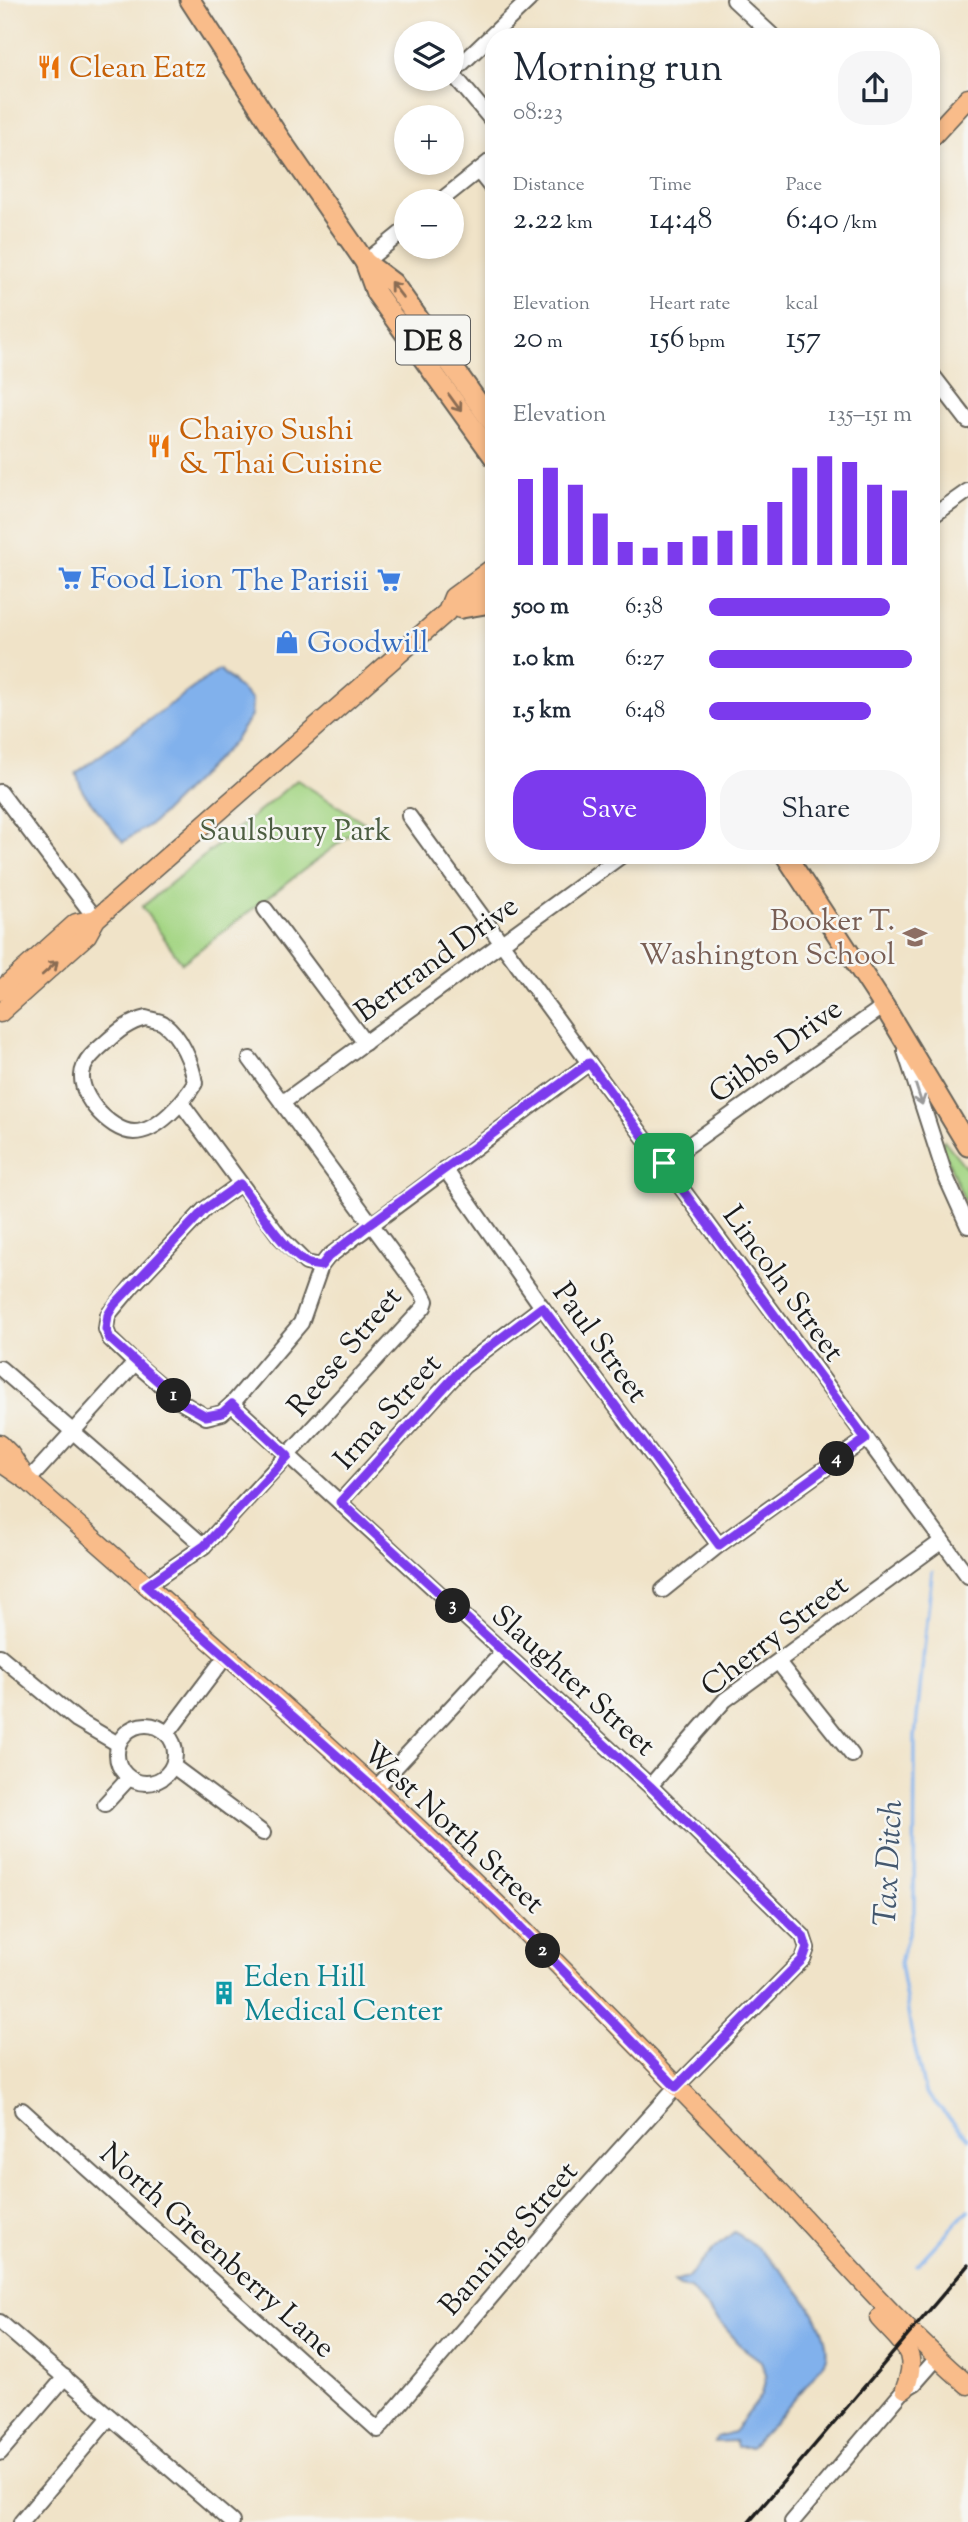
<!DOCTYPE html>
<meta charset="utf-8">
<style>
body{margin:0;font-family:"Sorts Mill Goudy",serif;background:#f6f6f7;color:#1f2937;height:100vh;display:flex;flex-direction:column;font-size:26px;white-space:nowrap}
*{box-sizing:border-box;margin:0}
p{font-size:23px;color:#747a83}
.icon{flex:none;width:38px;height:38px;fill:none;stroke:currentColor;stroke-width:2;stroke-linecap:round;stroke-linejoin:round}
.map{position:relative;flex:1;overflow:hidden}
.sheet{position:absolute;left:485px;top:28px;width:455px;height:836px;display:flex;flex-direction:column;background:#fff;border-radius:28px;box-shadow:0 4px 10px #0003}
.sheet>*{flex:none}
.controls{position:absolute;left:394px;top:21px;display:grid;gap:14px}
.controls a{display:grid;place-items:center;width:70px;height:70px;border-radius:50%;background:#fff;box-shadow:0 4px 10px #0003;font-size:35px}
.pin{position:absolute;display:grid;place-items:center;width:60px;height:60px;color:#fff;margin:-30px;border-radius:14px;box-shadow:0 4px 10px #0006}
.km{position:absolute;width:35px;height:35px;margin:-18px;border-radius:50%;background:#222;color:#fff;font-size:19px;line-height:35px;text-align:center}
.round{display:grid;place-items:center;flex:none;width:74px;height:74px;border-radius:28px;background:#f6f6f7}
.overview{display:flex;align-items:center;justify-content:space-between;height:119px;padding:0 28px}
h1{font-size:38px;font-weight:600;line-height:52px}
.stats{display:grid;grid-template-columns:repeat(3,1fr);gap:10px;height:119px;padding:7px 28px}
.stats div{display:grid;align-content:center}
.stats b{font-size:30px;font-weight:600}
.stats small{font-size:19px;font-weight:400}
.stats p{font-size:19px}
.chart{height:196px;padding:14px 28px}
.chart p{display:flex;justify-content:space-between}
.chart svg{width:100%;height:126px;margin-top:7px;stroke:#7c3aed;stroke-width:6}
.primary-button{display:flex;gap:14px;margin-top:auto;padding:14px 28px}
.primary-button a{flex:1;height:80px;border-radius:28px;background:#7c3aed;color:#fff;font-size:28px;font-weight:600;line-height:80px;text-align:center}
.primary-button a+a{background:#f6f6f7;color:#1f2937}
ul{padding:0 28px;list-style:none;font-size:23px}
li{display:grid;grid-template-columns:112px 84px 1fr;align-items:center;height:52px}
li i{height:18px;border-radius:9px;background:#7c3aed}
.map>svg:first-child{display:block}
.green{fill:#a5d685;stroke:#607950;stroke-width:2}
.water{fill:#81b1ec;stroke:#4e6684;stroke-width:2}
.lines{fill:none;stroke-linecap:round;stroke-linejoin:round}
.stream{stroke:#81b1ec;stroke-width:3.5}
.minor-casing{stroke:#666258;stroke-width:18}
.major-casing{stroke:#666258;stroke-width:21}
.highway-casing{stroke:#666258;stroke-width:23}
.minor{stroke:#fff;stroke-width:14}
.major{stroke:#f9bc8a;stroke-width:18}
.highway{stroke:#f9bc8a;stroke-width:19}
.rail{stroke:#1c1c1c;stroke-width:3.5}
.oneway{stroke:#8a6c53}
.oneway2{stroke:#999}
.route-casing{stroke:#fff;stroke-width:14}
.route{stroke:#7c3aed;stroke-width:9}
.labels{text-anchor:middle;stroke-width:5;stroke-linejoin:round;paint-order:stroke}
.shield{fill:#f6f6f2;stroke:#5d5d5c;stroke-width:2}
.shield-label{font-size:28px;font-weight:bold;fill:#1c1c1c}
.food-label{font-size:30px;fill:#c56008;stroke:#f6f6f2;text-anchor:start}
.shop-label{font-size:30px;fill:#366cbe;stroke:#f6f6f2;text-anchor:start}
.park-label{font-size:30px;fill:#4c5d41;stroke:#f6f6f2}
.education-label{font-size:30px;fill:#785e54;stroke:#f6f6f2;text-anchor:end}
.street-label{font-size:30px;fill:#1c1c1c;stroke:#f6f6f2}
.culture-label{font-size:30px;fill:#0d838f;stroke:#f6f6f2;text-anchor:start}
.water-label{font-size:32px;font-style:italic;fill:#44586f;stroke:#f6f6f2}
</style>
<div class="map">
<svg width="968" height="2522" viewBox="0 0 968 2522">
<rect width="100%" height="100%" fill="#f6f6f2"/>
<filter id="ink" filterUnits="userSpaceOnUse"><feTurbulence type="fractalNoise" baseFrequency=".0143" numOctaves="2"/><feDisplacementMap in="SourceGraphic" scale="14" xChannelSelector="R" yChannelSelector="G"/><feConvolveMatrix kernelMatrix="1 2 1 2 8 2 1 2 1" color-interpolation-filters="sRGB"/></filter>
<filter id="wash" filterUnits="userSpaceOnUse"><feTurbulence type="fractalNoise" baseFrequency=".00686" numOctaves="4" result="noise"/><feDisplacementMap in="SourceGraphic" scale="28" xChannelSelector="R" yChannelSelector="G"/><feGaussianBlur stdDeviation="1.57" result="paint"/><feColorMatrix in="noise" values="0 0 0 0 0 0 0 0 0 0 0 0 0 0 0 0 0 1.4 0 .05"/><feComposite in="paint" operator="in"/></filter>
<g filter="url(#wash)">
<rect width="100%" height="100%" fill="#f0e3c8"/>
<g class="green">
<polygon points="297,780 365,823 182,963 142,907"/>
<polygon points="944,1140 968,1170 968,1209 941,1144"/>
</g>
<g class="water">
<polygon points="219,669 252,700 251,716 232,744 154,822 123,842 83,792 76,773"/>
<path d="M734,2232C767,2249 833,2318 826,2357C824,2369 763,2435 751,2447H737L735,2441L715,2442L717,2437L734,2432L762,2395L766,2375L761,2361L742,2347L690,2288L680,2286L674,2282L687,2278L715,2248Z"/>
</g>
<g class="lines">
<g class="stream">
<polyline points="932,1572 915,1737 914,1912 900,1963 911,2030 925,2092 968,2138"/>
<polyline points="917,2265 968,2210"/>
</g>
</g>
</g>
<g filter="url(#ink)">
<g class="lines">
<g class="minor-casing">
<g id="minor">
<polyline points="734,0 774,37"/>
<polyline points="494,123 452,73 529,0"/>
<polyline points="478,171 494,191"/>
<polyline points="440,201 494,158"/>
<polyline points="365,262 406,229"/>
<polyline points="931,373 968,421"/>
<polyline points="931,517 968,491"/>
<polyline points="0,792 96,919"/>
<polyline points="409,816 589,1063 968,1576"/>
<polyline points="265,909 365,1043"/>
<path d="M146,1018C151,1020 158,1020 163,1023C181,1036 192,1063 195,1083C184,1101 158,1132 134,1132C109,1131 73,1091 84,1067C88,1057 97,1050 105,1043C118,1031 129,1022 146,1018Z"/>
<polyline points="905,1051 945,1175 968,1226"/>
<polyline points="282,1103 621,856"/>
<polyline points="182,1104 280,1237 306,1263 321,1266"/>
<polyline points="664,1163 884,1006"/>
<polyline points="445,1169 542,1307 719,1545"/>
<polyline points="240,1184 205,1209 133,1285 108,1315 106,1329 110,1339 135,1363 181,1402 206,1417 222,1413 232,1404 301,1323 321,1266 328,1257 589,1063"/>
<polyline points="0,1368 204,1546"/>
<polyline points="232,1404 650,1786 803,1936 807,1948 803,1959 676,2087 560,2216 382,2425"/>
<polyline points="28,1481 135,1363"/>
<polyline points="340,1502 464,1366 542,1307"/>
<polyline points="146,1586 204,1546 424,1307 426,1301 422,1293 250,1059"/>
<polyline points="663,1590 719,1545 866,1439"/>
<polyline points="0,1656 77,1720 118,1744"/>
<polyline points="778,1662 852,1755"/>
<circle cx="146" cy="1754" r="29"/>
<polyline points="167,1734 226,1656"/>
<polyline points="173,1766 263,1833"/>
<polyline points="650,1786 725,1700 942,1541"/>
<polyline points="375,1789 503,1652"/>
<polyline points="105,1804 129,1778"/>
<polyline points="22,2110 378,2430"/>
<polyline points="0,2322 232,2522"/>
<polyline points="0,2453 65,2377"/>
<polyline points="21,2522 110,2417"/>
<polyline points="792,2522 905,2389 915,2383 937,2358"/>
</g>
</g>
<g class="major-casing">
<g id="major">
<polyline points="931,138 968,98"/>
<polyline points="460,609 494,585"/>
<polyline points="0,991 76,923 96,919"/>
<polyline points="0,1013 87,935 96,919 447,612 453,597 494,567"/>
<polyline points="0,1444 10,1454 24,1475"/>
<path d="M0,1462L28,1481C188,1623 353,1761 505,1912C590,1996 674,2083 758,2169C828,2242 891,2319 968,2385"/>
<path d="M879,2318C903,2345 920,2351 905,2389"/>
</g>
</g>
<g class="highway-casing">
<g id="highway">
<polyline points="190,0 278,136 365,262 376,293 494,457"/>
<polyline points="365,262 393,283 494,425"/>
<polyline points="462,608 485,604 494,598"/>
<polyline points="786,856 884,1006 968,1146"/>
</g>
</g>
<use href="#minor" class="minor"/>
<use href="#major" class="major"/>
<use href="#highway" class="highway"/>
<polyline class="rail" points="749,2522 968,2265"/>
</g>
<defs><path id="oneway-shaft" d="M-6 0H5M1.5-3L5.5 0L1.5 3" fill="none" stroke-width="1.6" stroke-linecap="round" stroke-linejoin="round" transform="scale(1.75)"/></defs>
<g class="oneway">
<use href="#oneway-shaft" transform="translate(397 290) rotate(-128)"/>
<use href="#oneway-shaft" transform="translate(455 403) rotate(54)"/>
<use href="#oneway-shaft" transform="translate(50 968) rotate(-42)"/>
</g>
<use class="oneway2" href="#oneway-shaft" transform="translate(919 1095) rotate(72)"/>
</g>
<g class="lines" filter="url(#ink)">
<g class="route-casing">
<path id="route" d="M589,1063L866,1439L719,1545L542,1307L464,1366L340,1502L650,1786L803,1936L807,1948L803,1959L676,2087L504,1910L375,1789L146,1586L204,1546L288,1456L232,1404L222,1413L206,1416L181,1402L110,1339L106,1329L108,1315L114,1305L205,1209L240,1184C256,1205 283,1249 305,1262C309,1265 316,1265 321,1266L328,1257L370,1224Z"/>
</g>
<use href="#route" class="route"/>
</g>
<defs>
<g id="restaurant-bare" transform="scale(1.89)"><path d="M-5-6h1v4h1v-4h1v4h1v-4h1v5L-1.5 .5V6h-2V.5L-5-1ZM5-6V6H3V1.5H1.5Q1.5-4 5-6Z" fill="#e8710a" stroke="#f6f6f2" stroke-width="2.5" paint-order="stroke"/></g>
<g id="supermarket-bare" transform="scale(1.89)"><path d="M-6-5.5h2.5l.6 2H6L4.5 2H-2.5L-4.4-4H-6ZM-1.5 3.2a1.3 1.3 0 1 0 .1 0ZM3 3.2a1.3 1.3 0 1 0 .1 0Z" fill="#3f7fe0" stroke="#f6f6f2" stroke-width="2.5" paint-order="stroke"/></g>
<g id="shop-bare" transform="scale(1.89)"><path d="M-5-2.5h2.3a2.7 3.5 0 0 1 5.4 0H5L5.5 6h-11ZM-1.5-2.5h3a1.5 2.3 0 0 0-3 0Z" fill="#3f7fe0" stroke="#f6f6f2" stroke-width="2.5" paint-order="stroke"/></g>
<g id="school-bare" transform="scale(1.89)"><path d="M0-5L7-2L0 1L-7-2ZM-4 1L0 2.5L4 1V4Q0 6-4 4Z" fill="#8d6e63" stroke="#f6f6f2" stroke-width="2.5" paint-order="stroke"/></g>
<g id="building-bare" transform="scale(1.89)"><path d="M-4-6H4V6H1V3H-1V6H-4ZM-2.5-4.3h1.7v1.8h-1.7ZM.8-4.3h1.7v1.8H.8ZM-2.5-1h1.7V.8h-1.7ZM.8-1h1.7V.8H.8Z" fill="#0f9aa8" stroke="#f6f6f2" stroke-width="2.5" paint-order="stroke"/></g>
</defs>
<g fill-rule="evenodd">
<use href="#restaurant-bare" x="49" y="67"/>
<use href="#restaurant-bare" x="159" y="446"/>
<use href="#supermarket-bare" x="70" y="578"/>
<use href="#supermarket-bare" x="389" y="580"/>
<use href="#shop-bare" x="287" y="642"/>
<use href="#school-bare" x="915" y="937"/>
<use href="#building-bare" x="224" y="1993"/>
</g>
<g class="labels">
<rect class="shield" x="396" y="315.5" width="74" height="49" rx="5"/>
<g class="shield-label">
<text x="433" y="350">DE 8</text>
</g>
<g class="food-label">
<text x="69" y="77">Clean Eatz</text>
<text x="179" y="439">Chaiyo Sushi<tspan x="179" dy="34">&amp; Thai Cuisine</tspan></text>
</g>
<g class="shop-label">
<text x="90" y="588">Food Lion</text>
<text x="369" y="590" text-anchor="end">The Parisii</text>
<text x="307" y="652">Goodwill</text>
</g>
<g class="park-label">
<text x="295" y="840">Saulsbury Park</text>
</g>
<g class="education-label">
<text x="895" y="930">Booker T.<tspan x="895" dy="34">Washington School</tspan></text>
</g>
<g class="street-label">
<text transform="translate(436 958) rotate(-36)" y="10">Bertrand Drive</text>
<text transform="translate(775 1050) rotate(-36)" y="10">Gibbs Drive</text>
<text transform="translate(784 1283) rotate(54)" y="10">Lincoln Street</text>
<text transform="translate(601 1342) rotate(54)" y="10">Paul Street</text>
<text transform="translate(344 1351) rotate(-50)" y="10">Reese Street</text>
<text transform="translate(387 1411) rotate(-48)" y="10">Irma Street</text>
<text transform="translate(774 1635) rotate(-38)" y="10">Cherry Street</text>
<text transform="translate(574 1680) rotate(42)" y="10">Slaughter Street</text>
<text transform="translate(454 1827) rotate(43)" y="10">West North Street</text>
<text transform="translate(508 2238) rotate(-49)" y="10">Banning Street</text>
<text transform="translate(218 2250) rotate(42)" y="10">North Greenberry Lane</text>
</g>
<g class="culture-label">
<text x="244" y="1986">Eden Hill<tspan x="244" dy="34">Medical Center</tspan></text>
</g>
<g class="water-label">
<text transform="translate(887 1863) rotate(-87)" y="11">Tax Ditch</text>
</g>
</g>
</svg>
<div class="controls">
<a><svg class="icon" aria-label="layers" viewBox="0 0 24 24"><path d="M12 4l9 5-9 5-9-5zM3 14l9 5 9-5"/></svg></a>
<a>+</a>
<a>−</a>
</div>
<div class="pin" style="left:664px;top:1163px;background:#1e9e55"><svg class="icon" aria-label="arrive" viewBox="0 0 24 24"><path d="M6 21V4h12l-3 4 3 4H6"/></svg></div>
<b class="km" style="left:174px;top:1396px">1</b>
<b class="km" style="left:543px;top:1951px">2</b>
<b class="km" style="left:453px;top:1606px">3</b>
<b class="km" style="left:837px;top:1459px">4</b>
<section class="sheet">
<div class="overview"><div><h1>Morning run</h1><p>08:23</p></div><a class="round"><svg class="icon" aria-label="share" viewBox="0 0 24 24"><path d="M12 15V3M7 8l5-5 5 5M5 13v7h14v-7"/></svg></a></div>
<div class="stats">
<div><p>Distance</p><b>2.22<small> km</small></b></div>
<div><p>Time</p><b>14:48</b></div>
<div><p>Pace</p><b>6:40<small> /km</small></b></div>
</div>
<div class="stats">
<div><p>Elevation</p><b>20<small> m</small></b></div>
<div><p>Heart rate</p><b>156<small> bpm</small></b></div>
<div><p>kcal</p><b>157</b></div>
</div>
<div class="chart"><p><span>Elevation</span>135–151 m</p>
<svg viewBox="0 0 160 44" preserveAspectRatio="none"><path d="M5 44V14M15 44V10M25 44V16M35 44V26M45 44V36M55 44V38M65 44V36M75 44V34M85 44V32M95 44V30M105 44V22M115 44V10M125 44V6M135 44V8M145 44V16M155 44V18"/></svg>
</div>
<ul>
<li><b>500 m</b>6:38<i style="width:89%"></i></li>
<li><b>1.0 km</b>6:27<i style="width:100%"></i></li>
<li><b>1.5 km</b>6:48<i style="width:80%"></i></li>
</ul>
<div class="primary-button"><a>Save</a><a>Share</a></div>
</section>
</div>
